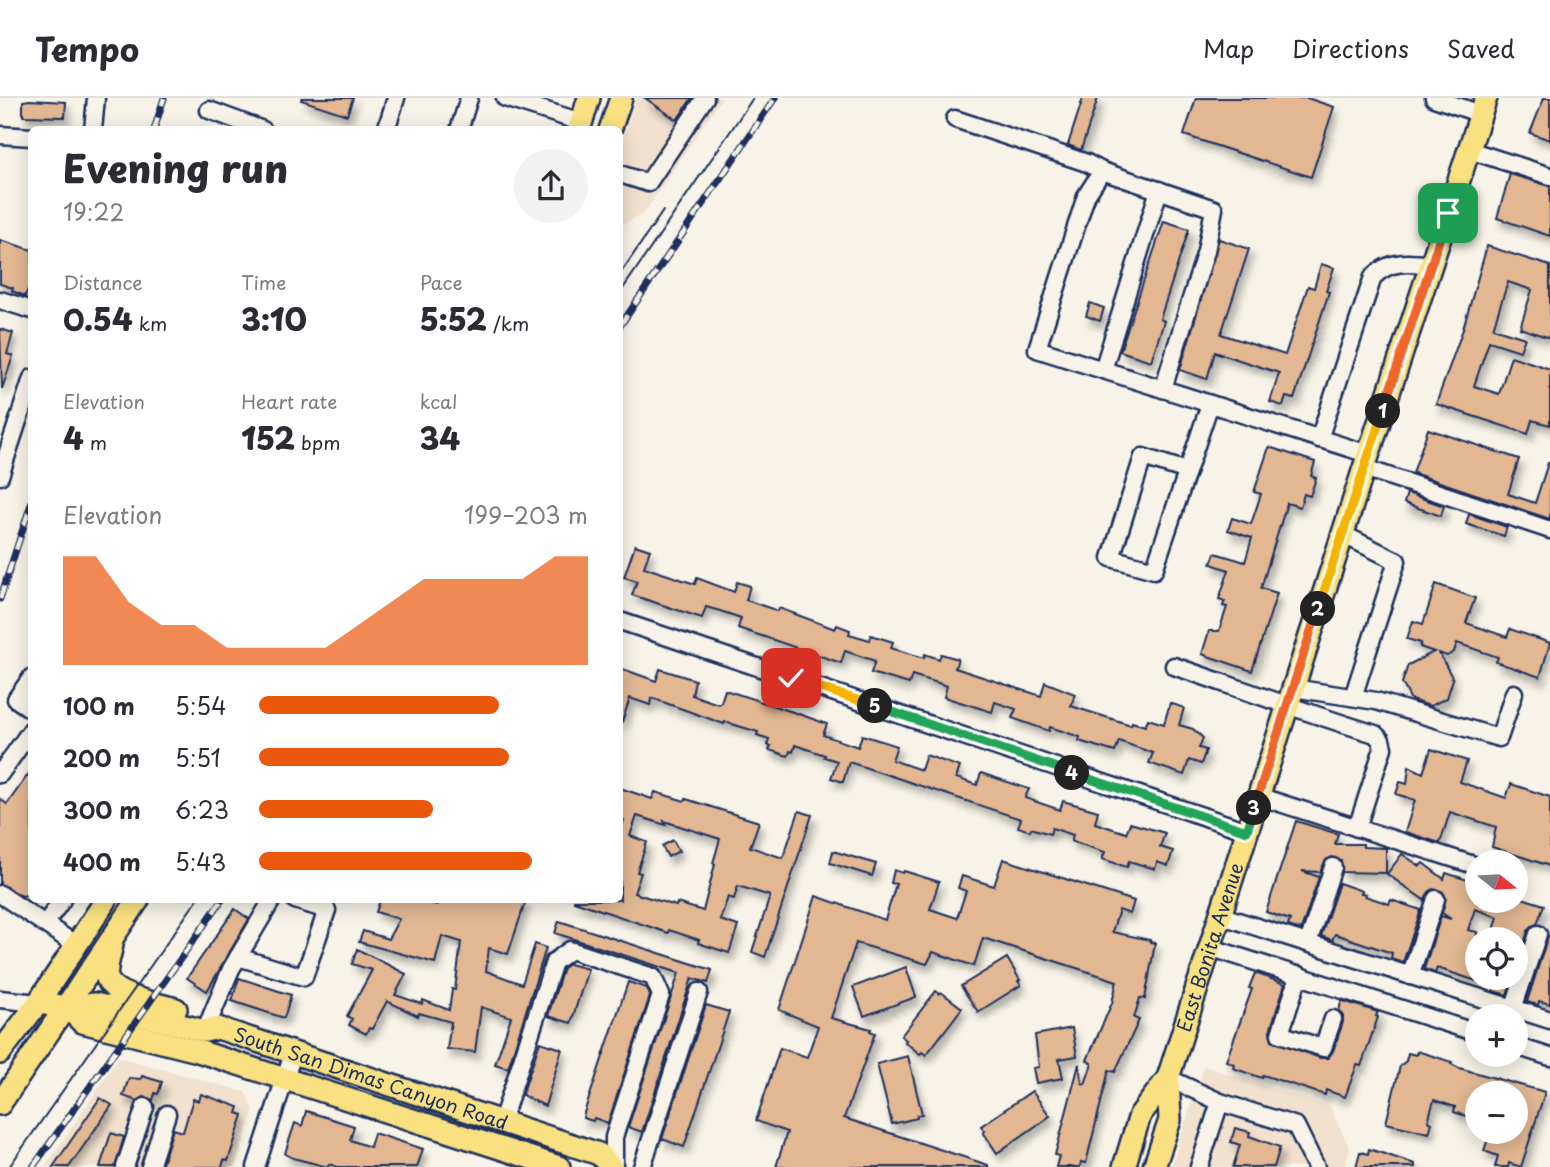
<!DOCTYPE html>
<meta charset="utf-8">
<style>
body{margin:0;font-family:"Playpen Sans",sans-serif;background:#f2f2f3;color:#2b2b33;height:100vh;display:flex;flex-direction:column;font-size:26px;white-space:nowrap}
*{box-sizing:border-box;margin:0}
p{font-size:23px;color:#7c7c81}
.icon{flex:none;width:38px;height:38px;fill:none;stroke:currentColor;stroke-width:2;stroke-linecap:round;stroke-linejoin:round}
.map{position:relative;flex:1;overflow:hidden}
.details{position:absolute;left:28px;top:28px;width:595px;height:777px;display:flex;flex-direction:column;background:#fff;border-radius:10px;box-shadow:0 4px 18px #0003}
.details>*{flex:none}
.needle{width:46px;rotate:108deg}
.fabs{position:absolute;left:1465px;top:752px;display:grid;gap:14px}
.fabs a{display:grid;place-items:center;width:63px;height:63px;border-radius:50%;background:#fff;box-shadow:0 4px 18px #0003;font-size:35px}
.pin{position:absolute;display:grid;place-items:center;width:60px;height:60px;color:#fff;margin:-30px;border-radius:14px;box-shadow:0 4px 10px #0006}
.km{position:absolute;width:35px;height:35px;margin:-18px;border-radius:50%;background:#222;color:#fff;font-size:19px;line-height:35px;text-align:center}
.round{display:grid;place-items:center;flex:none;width:74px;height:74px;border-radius:37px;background:#f2f2f3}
.overview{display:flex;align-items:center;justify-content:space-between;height:119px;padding:0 35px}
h1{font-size:38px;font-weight:800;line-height:52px}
.stats{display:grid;grid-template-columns:repeat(3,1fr);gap:10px;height:119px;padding:7px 35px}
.stats div{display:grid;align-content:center}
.stats b{font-size:30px;font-weight:800}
.stats small{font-size:19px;font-weight:400}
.stats p{font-size:19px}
.chart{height:196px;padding:14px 35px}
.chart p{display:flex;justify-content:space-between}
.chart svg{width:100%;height:126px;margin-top:7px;fill:#ea580c;opacity:.7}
ul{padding:0 35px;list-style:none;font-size:23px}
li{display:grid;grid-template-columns:112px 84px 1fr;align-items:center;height:52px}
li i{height:18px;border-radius:9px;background:#ea580c}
header{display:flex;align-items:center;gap:42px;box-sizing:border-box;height:98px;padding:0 35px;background:#fff;border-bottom:2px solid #e1e1e2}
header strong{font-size:33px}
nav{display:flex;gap:38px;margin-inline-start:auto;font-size:24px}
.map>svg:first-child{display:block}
.built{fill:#f1e1ce}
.building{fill:#e2b792;stroke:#1b2f5e;stroke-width:2;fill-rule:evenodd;filter:url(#shadow)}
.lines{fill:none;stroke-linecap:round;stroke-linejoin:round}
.minor-casing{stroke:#1b2f5e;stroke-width:21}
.major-casing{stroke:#1b2f5e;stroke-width:26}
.minor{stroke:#f7f3e8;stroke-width:16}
.major{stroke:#f9e181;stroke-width:21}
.tram{stroke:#1b2f5e;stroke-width:2}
.rail-casing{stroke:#1b2f5e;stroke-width:7}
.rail{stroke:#f7f3e8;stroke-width:4.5;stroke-dasharray:13;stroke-linecap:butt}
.split-1-casing{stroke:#fff;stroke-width:14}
.split-2-casing{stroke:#fff;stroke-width:14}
.split-3-casing{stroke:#fff;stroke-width:14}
.split-4-casing{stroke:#fff;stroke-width:14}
.split-5-casing{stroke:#fff;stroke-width:14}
.split-6-casing{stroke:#fff;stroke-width:14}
.split-1{stroke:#f0652b;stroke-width:9}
.split-2{stroke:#f5b400;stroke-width:9}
.split-3{stroke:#f0652b;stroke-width:9}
.split-4{stroke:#22a559;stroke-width:9}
.split-5{stroke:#22a559;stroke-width:9}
.split-6{stroke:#f5b400;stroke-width:9}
.labels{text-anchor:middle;stroke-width:5;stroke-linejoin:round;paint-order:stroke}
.street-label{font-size:19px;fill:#1b2f5e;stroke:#f7f3e8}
</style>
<header>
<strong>Tempo</strong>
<nav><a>Map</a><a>Directions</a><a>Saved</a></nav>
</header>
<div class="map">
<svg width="1550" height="1069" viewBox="0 0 1550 1069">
<defs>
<filter id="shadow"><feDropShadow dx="4" dy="7" stdDeviation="3.5" flood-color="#0004"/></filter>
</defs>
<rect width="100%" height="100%" fill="#f7f3e8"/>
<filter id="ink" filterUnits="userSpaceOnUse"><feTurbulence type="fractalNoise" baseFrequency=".0143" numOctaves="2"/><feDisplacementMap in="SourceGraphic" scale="14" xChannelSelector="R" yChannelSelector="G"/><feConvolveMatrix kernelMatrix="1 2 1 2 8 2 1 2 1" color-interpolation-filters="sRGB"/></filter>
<g filter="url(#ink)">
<g class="built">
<polygon points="636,0 722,0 644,115 620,128 620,49"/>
<polygon points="119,959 245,994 254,1012 235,1069 45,1069"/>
<polygon points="1204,968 1330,1009 1350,1051 1344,1069 1171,1069"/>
</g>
<g class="building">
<polygon points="302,0 353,0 347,17 301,2"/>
<polygon points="645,0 692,0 677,22"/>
<polygon points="1083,0 1098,0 1081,52 1068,47"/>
<polygon points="1196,0 1307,0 1334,9 1311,79 1184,37"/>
<polygon points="1544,0 1550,0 1550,42 1530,35"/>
<polygon points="29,2 66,4 65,19 23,18 23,3"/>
<polygon points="1510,76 1550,88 1550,138 1497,120"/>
<polygon points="1164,123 1189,131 1160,221 1164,223 1151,263 1120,253"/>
<polygon points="1219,141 1249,151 1221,236 1285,257 1308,188 1314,190 1321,166 1334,170 1326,193 1329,194 1294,301 1286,299 1283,308 1270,304 1279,275 1215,254 1207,281 1180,272"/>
<polygon points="0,142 32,152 32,183 25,198 12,193 13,190 0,186"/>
<polygon points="1487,148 1550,168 1550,240 1520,230 1532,192 1508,184 1493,230 1525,240 1520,253 1489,243 1474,288 1499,296 1511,258 1550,271 1550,327 1532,322 1528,336 1436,306 1463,231"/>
<polygon points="1090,205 1104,210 1100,223 1086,218"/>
<polygon points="0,231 13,235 7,256 13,258 2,291"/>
<polygon points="1428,331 1519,361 1508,396 1535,405 1548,365 1550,365 1550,421 1413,375"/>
<polygon points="1269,349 1315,364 1311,378 1316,380 1310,398 1304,396 1300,409 1287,405 1261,490 1277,495 1252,573 1202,556 1209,533 1219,533 1227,509 1223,508 1225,503 1219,501 1229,472 1211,466 1215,455 1245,464 1252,440 1228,432 1232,420 1251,426 1261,396 1254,394"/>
<polygon points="1407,395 1444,408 1441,418 1404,405"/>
<polygon points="1469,416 1507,429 1504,438 1466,426"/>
<polygon points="635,447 650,452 644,469 695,486 697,480 734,494 737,484 750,488 746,502 778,513 779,510 835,531 837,527 850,532 849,536 870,542 871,537 893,544 891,550 924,560 925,556 939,561 941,556 958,561 955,570 1041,598 1045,584 1075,596 1071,608 1131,627 1132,624 1145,628 1148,621 1164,626 1170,605 1184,610 1179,627 1193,631 1203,640 1199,650 1206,652 1201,666 1189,662 1184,677 1149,665 1153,655 1119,643 1115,654 1079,643 1080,639 1050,629 1049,633 1012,620 1016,611 995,604 992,614 944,599 947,588 938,585 912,577 909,586 871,575 875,563 845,553 841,565 738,530 741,520 720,513 706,509 702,520 632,497 637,483 624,479"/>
<polygon points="1436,486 1475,500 1466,525 1507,539 1510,531 1550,545 1540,579 1496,564 1498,559 1457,545 1454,554 1447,558 1439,555 1453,581 1447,600 1430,608 1411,602 1402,585 1408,567 1434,554 1420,549 1421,545 1407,541 1413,523 1423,526"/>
<polygon points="620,570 656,583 660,571 695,582 692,597 718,606 721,604 725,592 796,615 827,626 823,637 858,649 862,637 897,648 892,662 921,672 926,657 960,669 956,680 977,687 981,675 1029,691 1025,700 1060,712 1063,703 1098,713 1095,725 1126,735 1130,725 1165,735 1160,749 1173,753 1168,768 1157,764 1155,771 1129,763 1127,769 1102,761 1105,754 1071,743 1073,737 1052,730 1050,736 1031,730 1030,733 1018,729 1021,721 849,664 843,684 831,680 837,663 824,659 825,657 795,647 793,654 790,653 788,658 769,652 771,648 767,647 769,641 757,637 758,634 725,624 724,626 652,600 650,607 630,600 622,624 620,624"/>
<polygon points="1431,651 1467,663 1460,684 1506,700 1511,686 1550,699 1550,768 1492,749 1496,729 1450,714 1440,745 1405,734 1415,702 1396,696 1400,684 1407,686 1409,668 1423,675"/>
<polygon points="32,671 32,796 22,798 0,786 0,701 7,706"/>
<path d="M620,690L652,701L655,694L685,703L686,701L759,724L750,749L783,760L799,713L812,717L765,859L752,854L770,798L738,788L734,801L728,799L720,822L738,828L729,855L698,845L699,842L669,832L668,835L574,803V802H620V734L624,722L620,721ZM637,718L666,727L664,723L720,741L713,765L715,766L703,813L677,805L676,808L634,795L641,775L637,774L647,744L630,738Z"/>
<polygon points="1296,723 1338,736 1335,746 1363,746 1363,749 1386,750 1386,775 1342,774 1341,763 1332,759 1326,762 1320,774 1302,773 1319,779 1301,832 1288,828 1290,822 1266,814"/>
<polygon points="673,742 679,753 668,759 662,748"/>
<polygon points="833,753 876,766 872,778 830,765"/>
<polygon points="1402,756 1420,768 1423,765 1444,781 1446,775 1477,785 1477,803 1516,803 1516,798 1544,807 1537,826 1532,828 1528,833 1516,870 1516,842 1491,842 1498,819 1475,811 1468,832 1477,834 1477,883 1437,870 1435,875 1424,871 1441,818 1451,821 1442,815 1446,800 1443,794 1433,791 1429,794 1424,802 1387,776"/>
<polygon points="1003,761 1134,803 1130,816 1119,812 1112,834 1150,842 1150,844 1155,845 1145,901 1140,900 1134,920 1139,922 1115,974 1109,972 1086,1065 1081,1064 1080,1069 1056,1069 1059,1058 1055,1057 1079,966 1082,985 1085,986 1092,966 1087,962 1112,905 1117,883 983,840 974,868 933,854 927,866 856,845 831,920 871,931 870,933 875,935 844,1020 988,1067 988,1069 776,1069 787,1034 756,1023 780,950 807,959 818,928 779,912 816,798 885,822 896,786 891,785 894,772 903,775 904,773 939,784 930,811 957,820 966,793 958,790 962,778 994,788"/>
<polygon points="1339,785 1362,793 1361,795 1366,796 1365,798 1389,806 1391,802 1421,812 1403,864 1391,860 1392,855 1335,836 1332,842 1321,838"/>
<polygon points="380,802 421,802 437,807 438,802 526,802 508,856 489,850 486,873 522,886 535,846 546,850 508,970 495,966 511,919 481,909 475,954 447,951 451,924 419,915 418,918 387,903 372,931 369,930 366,936 349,927 352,921 347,918 372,872 352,866 357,851 406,876 395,897 422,906 423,902 449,912 452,891 455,892 461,844 442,838 435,865 359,844 363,833 388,841 399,821 376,814"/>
<polygon points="235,811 249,821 207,893 187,880"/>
<polygon points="559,823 712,872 708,885 692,880 642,1034 628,1029 679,875 555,835"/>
<polygon points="1548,838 1550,838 1550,906 1539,903 1538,907 1527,904"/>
<polygon points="1007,860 1020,882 1018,883 1021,887 978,914 961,888"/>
<polygon points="569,866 588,871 571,925 548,918 563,870"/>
<polygon points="906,869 916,899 864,918 853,889"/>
<polygon points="1255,875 1285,886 1270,933 1272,942 1320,960 1328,960 1333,953 1343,924 1343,918 1339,913 1341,904 1343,903 1378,914 1376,918 1378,919 1361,968 1357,967 1345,999 1326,992 1325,997 1263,977 1262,980 1233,970 1234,966 1226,963 1252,891 1249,890"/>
<polygon points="239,880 291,897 284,920 232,903"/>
<polygon points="1498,880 1512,880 1507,897 1493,893"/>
<polygon points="628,884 647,890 650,898 608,1025 594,1020 593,1023 583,1020 584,1015"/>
<polygon points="936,893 939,896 941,894 962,910 926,957 922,954 920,956 905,944 906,942 901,938"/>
<polygon points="706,907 729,914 684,1049 662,1041"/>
<polygon points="1072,930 1077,958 1059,961 1063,980 1036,985 1033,970 1039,969 1035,937"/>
<polygon points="540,944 562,951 545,1008 522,997"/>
<polygon points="1417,953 1452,964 1451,966 1459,970 1545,994 1521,1069 1509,1065 1508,1069 1495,1069 1498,1058 1484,1053 1490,1034 1516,1034 1516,996 1477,996 1477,1017 1473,1015 1472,1020 1454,1014 1455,1009 1434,1002 1428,1023 1432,1025 1429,1035 1386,1025 1400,968 1406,963 1408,955 1416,957"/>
<polygon points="908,958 922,1016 917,1017 917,1020 892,1026 877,966"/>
<polygon points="142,978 162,984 158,996 155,995 153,1002 144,999 137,1003 123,998 129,980 141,981"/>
<polygon points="1032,993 1050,1018 997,1055 983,1034 985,1033 981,1028"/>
<polygon points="201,996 239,1009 237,1015 243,1017 228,1063 224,1062 222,1069 161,1069 173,1031 183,1034 193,1001 199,1003"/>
<polygon points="100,1000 112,1007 69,1069 53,1069"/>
<polygon points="306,1013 354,1028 350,1042 370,1049 374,1035 423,1051 417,1069 338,1069 329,1066 328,1069 293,1060 285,1056 286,1052 295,1025 302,1028"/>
<polygon points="1235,1030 1250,1034 1249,1038 1280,1049 1274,1069 1233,1069 1240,1047 1231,1044"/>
<polygon points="111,1035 124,1039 115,1069 100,1069"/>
<polygon points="1369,1051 1415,1066 1415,1069 1356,1069 1360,1054 1368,1056"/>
</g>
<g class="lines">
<g class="minor-casing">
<g id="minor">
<polyline points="505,0 581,24"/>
<polyline points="1434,0 1481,16"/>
<polyline points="209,12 263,32"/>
<polyline points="955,21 1087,65 1102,73 1086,98 1037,251 1368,356"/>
<polyline points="93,32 96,0"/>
<polyline points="386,32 396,0"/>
<polyline points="459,32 469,0"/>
<polyline points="0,37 32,39"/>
<polyline points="1469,52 1550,78"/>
<polyline points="1102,73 1214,111 1206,153 1163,291"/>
<polyline points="620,76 648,85 705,0"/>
<polyline points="0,202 32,212"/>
<polyline points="1103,272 1159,92"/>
<path d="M1319,341L1373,179C1389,162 1409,164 1431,167"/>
<polyline points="1364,370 1550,432"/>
<polyline points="1187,373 1143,359 1111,460 1154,472 1210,306"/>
<polyline points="0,378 32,280"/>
<polyline points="1342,436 1397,463 1353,599"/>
<polyline points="620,523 1247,733"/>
<path d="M1174,568C1241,591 1307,615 1375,636L1381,642L1383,650L1357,730"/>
<polyline points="32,579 16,601 32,612"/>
<polyline points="1293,590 1376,603 1499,640 1514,595"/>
<polyline points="0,676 32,631"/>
<polyline points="1258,698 1477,768"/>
<polyline points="0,796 76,847"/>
<polyline points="1219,817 1550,922"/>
<polyline points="45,826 62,802"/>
<polyline points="1308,845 1333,769"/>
<polyline points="1209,849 1477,935"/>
<polyline points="238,859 304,879 327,812 295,802"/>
<polyline points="1299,877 1280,936 1323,950 1333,921"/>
<polyline points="1410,878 1436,801"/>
<polyline points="0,901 38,905"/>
<polyline points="1513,911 1538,836"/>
<polyline points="210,921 231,871 272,802"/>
<polyline points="1516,948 1550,959"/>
<polyline points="1168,980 1220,1004 1296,1028 1316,1069"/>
<polyline points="502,1023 554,864 570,852 653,879 661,897 614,1039 614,1069"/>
<polyline points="125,1069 145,1009"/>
<polyline points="150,1069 167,1016"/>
<polyline points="256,1069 293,956"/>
<polyline points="642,1069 699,894"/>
<polyline points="1199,1069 1220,1004"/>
</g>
</g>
<g class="major-casing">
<g id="major">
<polyline points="579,32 589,0"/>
<polyline points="610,32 621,0"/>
<path d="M112,847C110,857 105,870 107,880C113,899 158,906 176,911"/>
<path id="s1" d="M38,905L67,909L95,906L205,933L218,930L599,1056L611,1069"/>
<polyline points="67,909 82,924 198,953 559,1069"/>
<polyline points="0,955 38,905 106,802"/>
<polyline points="0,1006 138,802"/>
<polyline points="1124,1069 1140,1017 1168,980"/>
<path id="s2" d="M1154,1069L1170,1022L1168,980L1364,370L1486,0"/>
</g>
</g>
<use href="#minor" class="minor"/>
<use href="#major" class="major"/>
<g class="tram">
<polyline points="620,176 663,113"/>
<polyline points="620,195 753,0"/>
<polyline points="9,1069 197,802"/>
</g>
<g class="rail-casing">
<g id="rail">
<polyline points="154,32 164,0"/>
<polyline points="620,228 775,0"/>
<polyline points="0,501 32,403"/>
<polyline points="33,1069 222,802"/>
</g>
</g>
<use href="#rail" class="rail"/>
</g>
</g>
<g class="lines" filter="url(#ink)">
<g class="split-1-casing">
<polyline id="split-1" points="1383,313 1448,115"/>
</g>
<g class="split-2-casing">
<polyline id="split-2" points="1318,511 1383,313"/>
</g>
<g class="split-3-casing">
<polyline id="split-3" points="1254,710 1318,511"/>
</g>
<g class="split-4-casing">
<polyline id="split-4" points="1072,675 1247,733 1254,710"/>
</g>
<g class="split-5-casing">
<polyline id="split-5" points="875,608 1072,675"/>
</g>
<g class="split-6-casing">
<polyline id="split-6" points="791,580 875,608"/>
</g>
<use href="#split-1" class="split-1"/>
<use href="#split-2" class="split-2"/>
<use href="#split-3" class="split-3"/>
<use href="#split-4" class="split-4"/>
<use href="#split-5" class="split-5"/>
<use href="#split-6" class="split-6"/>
</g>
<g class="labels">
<g class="street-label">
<text dy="7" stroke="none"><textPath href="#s2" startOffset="229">East Bonita Avenue</textPath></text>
<text dy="7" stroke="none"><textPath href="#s1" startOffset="345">South San Dimas Canyon Road</textPath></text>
</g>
</g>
</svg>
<div class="fabs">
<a><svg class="needle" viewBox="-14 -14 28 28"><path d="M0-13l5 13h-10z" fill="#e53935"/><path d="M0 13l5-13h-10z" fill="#7c7c81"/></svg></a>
<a><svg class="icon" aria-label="locate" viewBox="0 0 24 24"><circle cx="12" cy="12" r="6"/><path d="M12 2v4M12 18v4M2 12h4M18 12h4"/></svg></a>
<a>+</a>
<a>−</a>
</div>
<div class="pin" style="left:1448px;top:115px;background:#1e9e55"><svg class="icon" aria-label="arrive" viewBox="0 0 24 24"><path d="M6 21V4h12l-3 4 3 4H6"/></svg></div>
<div class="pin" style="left:791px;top:580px;background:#d93025"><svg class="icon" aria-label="check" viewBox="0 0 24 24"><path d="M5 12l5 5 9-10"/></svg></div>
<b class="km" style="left:1383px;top:313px">1</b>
<b class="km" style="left:1318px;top:511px">2</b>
<b class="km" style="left:1254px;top:710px">3</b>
<b class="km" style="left:1072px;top:675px">4</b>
<b class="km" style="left:875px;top:608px">5</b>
<section class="details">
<div class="overview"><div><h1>Evening run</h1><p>19:22</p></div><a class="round"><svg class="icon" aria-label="share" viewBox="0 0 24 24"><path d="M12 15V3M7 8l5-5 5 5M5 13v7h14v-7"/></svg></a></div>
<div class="stats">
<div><p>Distance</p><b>0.54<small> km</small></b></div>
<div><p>Time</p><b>3:10</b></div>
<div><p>Pace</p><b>5:52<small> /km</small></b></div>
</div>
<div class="stats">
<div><p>Elevation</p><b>4<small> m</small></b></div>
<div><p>Heart rate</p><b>152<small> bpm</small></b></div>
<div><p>kcal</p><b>34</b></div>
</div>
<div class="chart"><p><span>Elevation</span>199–203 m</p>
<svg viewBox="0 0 160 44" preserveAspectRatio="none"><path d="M0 44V6L10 6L20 22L30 30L40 30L50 38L60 38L70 38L80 38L90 30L100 22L110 14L120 14L130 14L140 14L150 6L160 6V44z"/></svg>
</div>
<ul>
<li><b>100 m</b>5:54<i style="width:73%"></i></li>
<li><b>200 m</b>5:51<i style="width:76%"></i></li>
<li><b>300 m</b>6:23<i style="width:53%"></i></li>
<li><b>400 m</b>5:43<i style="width:83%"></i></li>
</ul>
</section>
</div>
